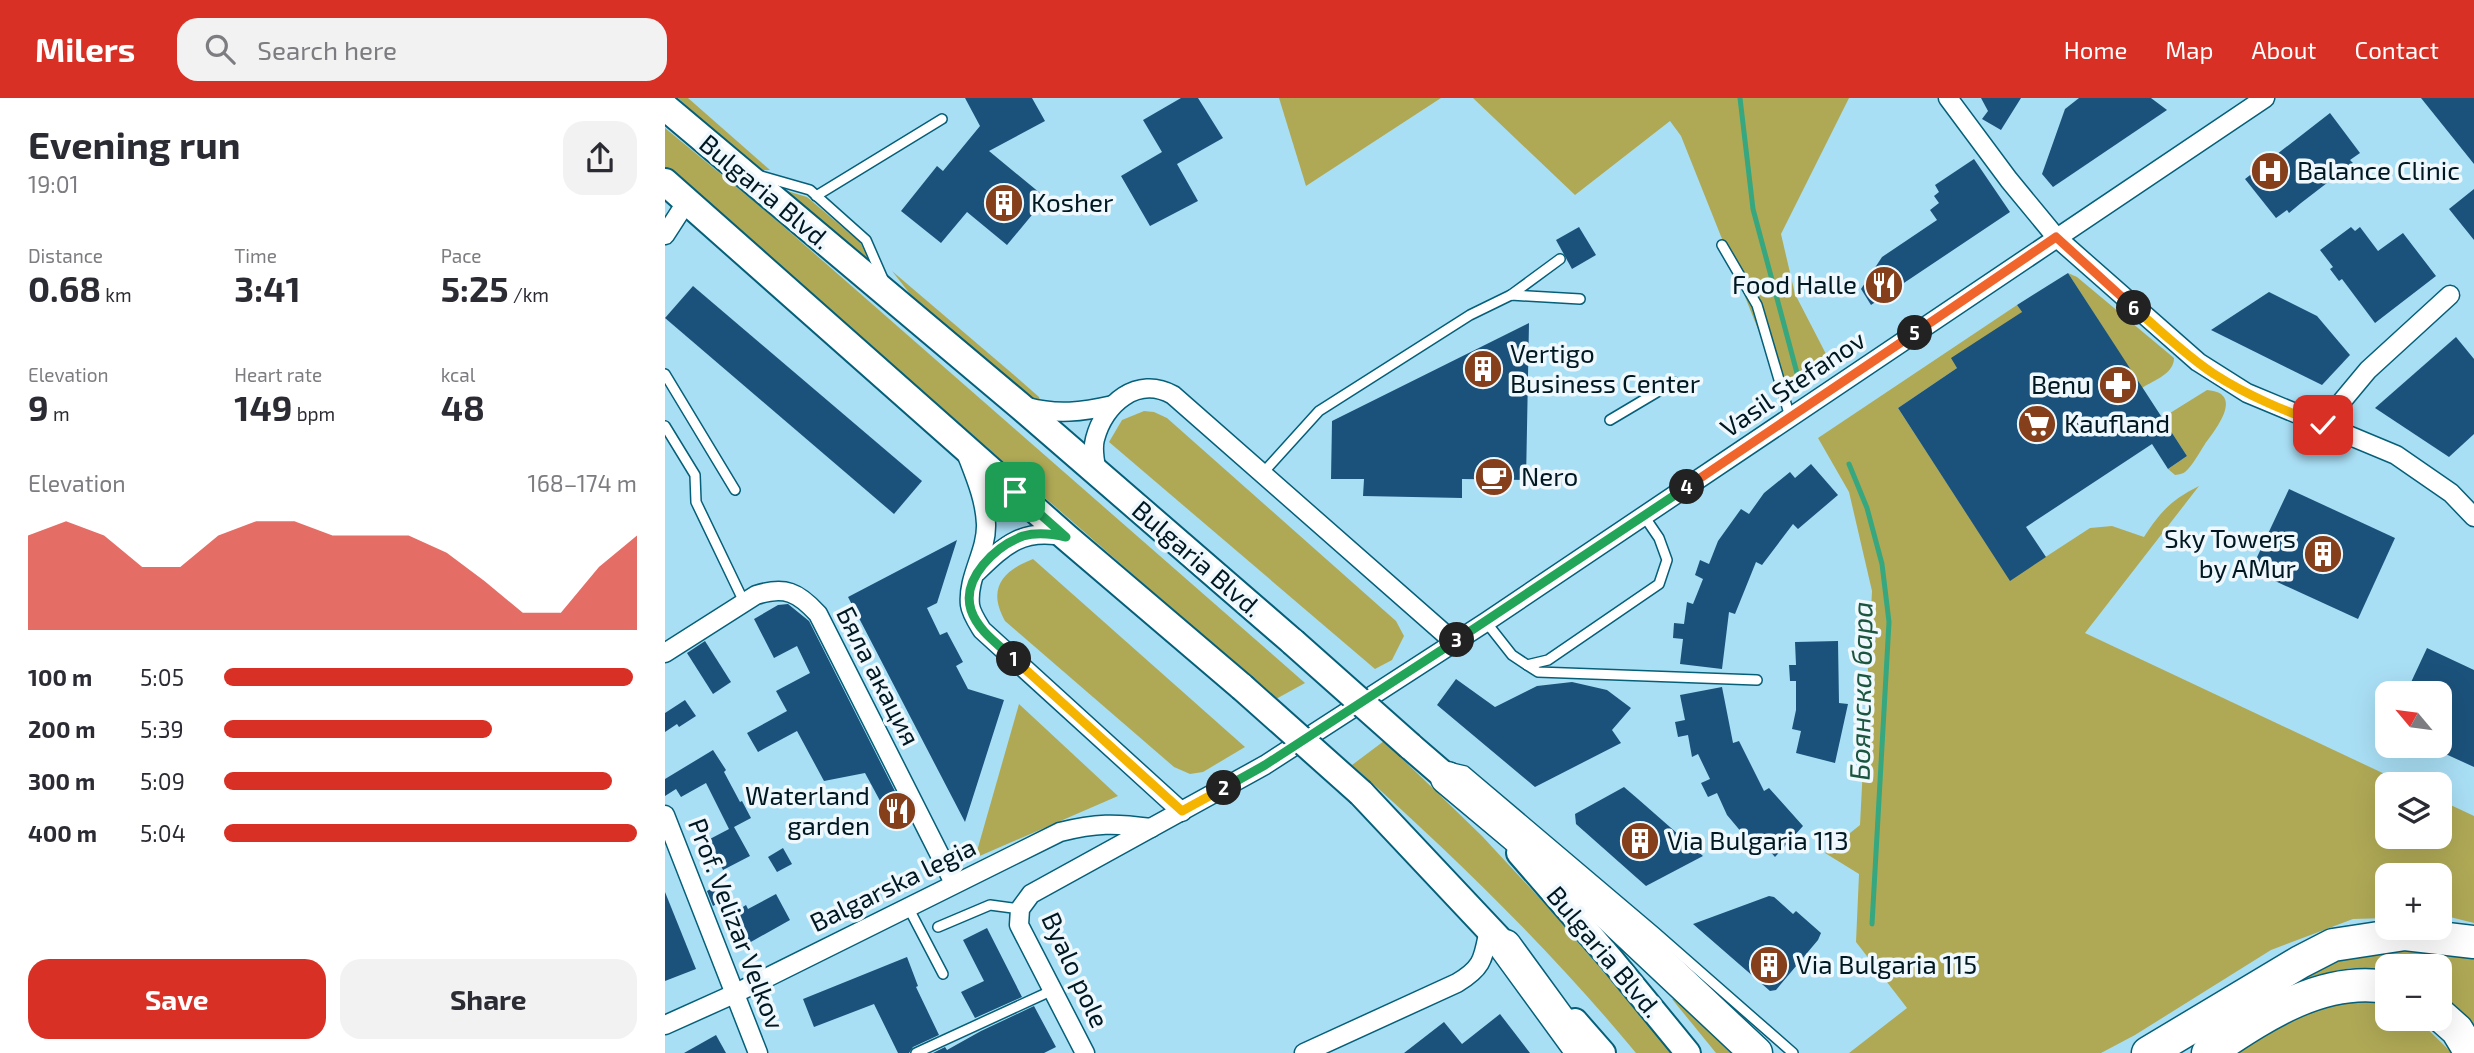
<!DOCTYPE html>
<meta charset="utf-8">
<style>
body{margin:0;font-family:"Exo 2",sans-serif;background:#f2f2f3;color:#2b2b33;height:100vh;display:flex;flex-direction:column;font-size:26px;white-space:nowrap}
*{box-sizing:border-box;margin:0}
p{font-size:23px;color:#7c7c81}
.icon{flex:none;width:38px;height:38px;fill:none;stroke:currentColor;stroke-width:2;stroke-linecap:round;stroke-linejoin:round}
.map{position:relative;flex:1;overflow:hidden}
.panel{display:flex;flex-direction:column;background:#fff;width:665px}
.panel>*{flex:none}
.needle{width:46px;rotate:299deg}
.buttons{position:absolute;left:1710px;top:583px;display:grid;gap:14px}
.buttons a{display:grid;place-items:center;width:77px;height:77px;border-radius:14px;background:#fff;box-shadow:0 7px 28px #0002;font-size:35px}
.pin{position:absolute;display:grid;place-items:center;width:60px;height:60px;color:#fff;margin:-30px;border-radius:14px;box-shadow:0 4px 10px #0006}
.km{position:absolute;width:35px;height:35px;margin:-18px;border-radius:50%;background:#222;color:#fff;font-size:19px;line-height:35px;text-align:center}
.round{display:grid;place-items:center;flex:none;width:74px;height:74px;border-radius:21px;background:#f2f2f3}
.overview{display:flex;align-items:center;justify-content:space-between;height:119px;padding:0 28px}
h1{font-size:38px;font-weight:700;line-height:52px}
.figures{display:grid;grid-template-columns:repeat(3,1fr);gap:10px;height:119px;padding:7px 28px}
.figures div{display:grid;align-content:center}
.figures b{font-size:35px;font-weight:700}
.figures small{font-size:19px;font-weight:400}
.figures p{font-size:19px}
.chart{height:196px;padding:14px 28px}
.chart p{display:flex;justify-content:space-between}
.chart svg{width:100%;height:126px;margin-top:7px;fill:#d93025;opacity:.7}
.button{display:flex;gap:14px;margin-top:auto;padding:14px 28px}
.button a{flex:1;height:80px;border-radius:21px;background:#d93025;color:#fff;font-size:28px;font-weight:700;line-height:80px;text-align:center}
.button a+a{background:#f2f2f3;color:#2b2b33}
ul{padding:0 28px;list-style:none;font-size:23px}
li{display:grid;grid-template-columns:112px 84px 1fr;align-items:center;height:52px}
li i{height:18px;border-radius:9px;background:#d93025}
header{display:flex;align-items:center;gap:42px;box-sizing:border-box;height:98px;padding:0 35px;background:#d93025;color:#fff}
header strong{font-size:33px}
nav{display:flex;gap:38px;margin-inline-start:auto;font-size:24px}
.search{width:490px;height:63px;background:#f2f2f3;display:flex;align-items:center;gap:18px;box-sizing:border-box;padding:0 24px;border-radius:21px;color:#7c7c81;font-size:26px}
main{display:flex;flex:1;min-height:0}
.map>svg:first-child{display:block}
.green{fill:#afa956}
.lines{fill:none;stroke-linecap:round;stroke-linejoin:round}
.stream{stroke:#37a77f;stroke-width:5}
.building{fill:#1b527b}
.lane-casing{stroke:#055f78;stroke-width:12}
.street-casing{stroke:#055f78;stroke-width:21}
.secondary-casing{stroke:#055f78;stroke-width:28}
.primary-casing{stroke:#055f78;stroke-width:30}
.highway-casing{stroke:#055f78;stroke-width:35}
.lane{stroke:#fff;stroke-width:9}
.street{stroke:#fff;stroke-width:18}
.secondary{stroke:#fff;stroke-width:24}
.primary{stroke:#fff;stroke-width:26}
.highway{stroke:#fff;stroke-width:32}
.primary-bridge-casing{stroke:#055f78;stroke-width:30;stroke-linecap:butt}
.primary-bridge{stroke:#fff;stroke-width:26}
.split-1-casing{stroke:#fff;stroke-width:14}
.split-2-casing{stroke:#fff;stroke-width:14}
.split-3-casing{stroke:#fff;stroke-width:14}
.split-4-casing{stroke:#fff;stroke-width:14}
.split-5-casing{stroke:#fff;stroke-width:14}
.split-6-casing{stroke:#fff;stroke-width:14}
.split-7-casing{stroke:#fff;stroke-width:14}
.split-1{stroke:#22a559;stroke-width:9}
.split-2{stroke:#f5b400;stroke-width:9}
.split-3{stroke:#22a559;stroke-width:9}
.split-4{stroke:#22a559;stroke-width:9}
.split-5{stroke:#f0652b;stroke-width:9}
.split-6{stroke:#f0652b;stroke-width:9}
.split-7{stroke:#f5b400;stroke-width:9}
.labels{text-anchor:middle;stroke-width:7;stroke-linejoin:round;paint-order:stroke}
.poi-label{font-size:26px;fill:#001822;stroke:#eff8fc;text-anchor:start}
.street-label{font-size:26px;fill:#001822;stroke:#eff8fc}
.water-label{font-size:28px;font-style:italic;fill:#1b553f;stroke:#eff8fc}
</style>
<header>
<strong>Milers</strong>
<div class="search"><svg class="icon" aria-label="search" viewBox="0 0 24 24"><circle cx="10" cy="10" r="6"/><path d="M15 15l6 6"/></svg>Search here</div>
<nav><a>Home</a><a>Map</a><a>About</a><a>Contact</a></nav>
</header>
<main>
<section class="panel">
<div class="overview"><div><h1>Evening run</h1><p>19:01</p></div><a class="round"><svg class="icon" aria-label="share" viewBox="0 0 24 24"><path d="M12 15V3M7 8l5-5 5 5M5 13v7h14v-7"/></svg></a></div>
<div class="figures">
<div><p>Distance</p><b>0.68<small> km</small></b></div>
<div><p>Time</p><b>3:41</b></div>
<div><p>Pace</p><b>5:25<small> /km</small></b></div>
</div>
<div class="figures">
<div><p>Elevation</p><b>9<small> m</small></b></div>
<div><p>Heart rate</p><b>149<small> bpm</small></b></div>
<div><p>kcal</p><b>48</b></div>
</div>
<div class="chart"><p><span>Elevation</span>168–174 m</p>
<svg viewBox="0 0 160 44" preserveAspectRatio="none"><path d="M0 44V11L10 6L20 11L30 22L40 22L50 11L60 6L70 6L80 11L90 11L100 11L110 17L120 27L130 38L140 38L150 22L160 11V44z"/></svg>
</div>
<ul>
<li><b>100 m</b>5:05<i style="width:99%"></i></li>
<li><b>200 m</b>5:39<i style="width:65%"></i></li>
<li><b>300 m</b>5:09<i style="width:94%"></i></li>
<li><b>400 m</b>5:04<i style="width:100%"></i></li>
</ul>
<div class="button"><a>Save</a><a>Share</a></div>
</section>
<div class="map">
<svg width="1809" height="955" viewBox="0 0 1809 955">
<rect width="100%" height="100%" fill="#a9dff5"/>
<g class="green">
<polygon points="13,0 23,0 105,72 92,72"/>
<polygon points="614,0 776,0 641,88"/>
<polygon points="808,0 1184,0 1116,136 1130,196 1161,256 1116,289 1016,38 1005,23 910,97"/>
<polygon points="0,30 102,114 640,585 611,601 0,69"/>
<polygon points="112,90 142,99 195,144 209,174"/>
<polygon points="227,173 349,277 374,299 376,305 354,293 257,211"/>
<path d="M1403,175L1412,179L1509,260C1509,276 1489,282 1477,290Z"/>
<path d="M1352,207L1357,214L1292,270L1233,310L1345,482L1425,430L1447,428L1479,439C1496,413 1506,402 1534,388L1420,535L1741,686H1722V738H1774L1775,702L1809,718V825L1785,819H1775L1774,777H1722V820L1688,821L1606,852L1470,937L1436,955H1184L1242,910L1191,844L1194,776L1160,755L1195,727L1207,493L1184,394L1153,340Z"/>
<path d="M1542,292C1580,295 1551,331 1540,346C1534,355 1528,367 1520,374C1517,376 1515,376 1510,377L1503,371L1522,358L1497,320Z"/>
<polygon points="479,313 489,314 502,320 731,523 739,538 727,562 710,571 444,344 457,322"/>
<path d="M368,461L580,649L538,674L525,676L509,669L340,523C322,491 337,473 368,461Z"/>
<polygon points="354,606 453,698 310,760"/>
<path d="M719,643L817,738L882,808L1008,955H971C885,851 788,757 687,667Z"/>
<polygon points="1704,848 1809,857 1809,936 1803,926 1775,898 1774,868 1722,868 1722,874 1685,870 1649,878 1587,901 1627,876"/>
<polygon points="1685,900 1722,907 1722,920 1752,921 1787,955 1561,955 1611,923"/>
<polygon points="1007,901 1017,901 1074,955 1051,955"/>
</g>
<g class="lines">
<g class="stream">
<polyline points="1075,0 1088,111 1132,275"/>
<polyline points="1184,366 1202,410 1217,466 1224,524 1207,826"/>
</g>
</g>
<g class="building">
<polygon points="300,0 367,0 380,23 324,53 381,100 342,147 302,114 276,145 236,113 272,68 278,73 315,28"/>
<polygon points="516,0 533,0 558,40 512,66 533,103 485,128 456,78 497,54 478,22"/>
<polygon points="1316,0 1356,0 1336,32 1317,21 1323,13"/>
<polygon points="1414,0 1486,0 1502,12 1388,89 1377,76 1400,11"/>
<polygon points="1756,0 1809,0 1809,66"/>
<polygon points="1665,15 1695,55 1685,62 1688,65 1636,105 1624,115 1622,112 1611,120 1580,81"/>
<polygon points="1309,61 1345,114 1206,207 1196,191 1217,159 1272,122 1265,112 1274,105 1269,98 1274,94 1270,87"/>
<polygon points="1809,91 1809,142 1784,111"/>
<polygon points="914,129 931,157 907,171 891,142"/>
<polygon points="1686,129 1690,133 1695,129 1713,153 1738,135 1771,178 1710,225 1677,181 1674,183 1665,171 1668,169 1655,152"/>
<polygon points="1403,175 1522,358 1503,371 1487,346 1361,429 1381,459 1345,483 1233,310 1292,270 1286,260 1357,214 1352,207"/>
<polygon points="28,188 257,383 229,416 0,220"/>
<polygon points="1604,194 1652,218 1685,257 1657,287 1546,232"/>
<polygon points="864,225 861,382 797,381 797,400 698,398 699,381 666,381 667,323"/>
<polygon points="1791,239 1809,261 1809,336 1784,359 1710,310"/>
<polygon points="1146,366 1173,397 1133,431 1128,426 1097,467 1091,464 1070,516 1064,514 1057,571 1015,566 1018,541 1008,540 1009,525 1019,526 1022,504 1028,506 1038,481 1030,477 1035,462 1044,466 1053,443 1076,411 1084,416 1099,395 1125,374 1130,380"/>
<polygon points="1624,391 1730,440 1693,521 1586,472"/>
<polygon points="292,442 272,505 262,510 275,537 282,534 298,564 291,568 303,591 339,602 300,724 183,499"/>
<polygon points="123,506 144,523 242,717 227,725 200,675 159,683 132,633 93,654 82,635 122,613 111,593 145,575 132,548 109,560 89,521 113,507"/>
<polygon points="40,543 66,584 48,596 22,555"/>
<polygon points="1173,543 1174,605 1183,606 1170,665 1131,655 1136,633 1127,631 1131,612 1131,583 1125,583 1124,567 1131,567 1130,544"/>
<polygon points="1762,550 1809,572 1809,669 1774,653 1774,595 1741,595"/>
<polygon points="791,581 830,609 872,588 907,584 942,592 966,610 947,632 956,645 870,689 772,607"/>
<polygon points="1057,589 1068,645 1074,643 1099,693 1104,690 1138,728 1110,759 1095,742 1088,748 1062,717 1052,695 1043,699 1036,685 1045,681 1033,656 1027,659 1023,637 1013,639 1010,624 1020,622 1015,597"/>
<polygon points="20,602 31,618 14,629 12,626 0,634 0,615"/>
<polygon points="48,652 61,672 59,674 75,704 77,703 86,720 69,729 85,758 58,772 43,742 64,731 41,685 16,699 11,691 0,698 0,681"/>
<polygon points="959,689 973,701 1038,758 981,788 911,726 910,716"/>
<polygon points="118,750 127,766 112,774 103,759"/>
<polygon points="57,785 64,799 48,808 42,793"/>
<polygon points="0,794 31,871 0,883"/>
<polygon points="111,796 125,822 84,845 68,815 81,807 83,811"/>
<polygon points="1104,798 1109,799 1128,816 1131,813 1156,835 1153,842 1111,892 1105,893 1028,826"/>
<polygon points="322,830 357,899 310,920 296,894 319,883 298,842"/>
<polygon points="242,859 253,888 251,889 274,937 248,949 244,955 233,955 209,906 149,929 138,901"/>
<polygon points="369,908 391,949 379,955 268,955 280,949 282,952 316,933"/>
<polygon points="835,916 865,955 739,955 779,924 797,946"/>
<polygon points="51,937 61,955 19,955"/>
</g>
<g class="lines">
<g class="lane-casing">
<g id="lane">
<polyline points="96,78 145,92 201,142 218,181"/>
<polyline points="151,98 277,21"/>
<polyline points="1057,147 1092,207 1125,319"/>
<polyline points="846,197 895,161"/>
<polyline points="0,276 70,392"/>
<polyline points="945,322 1009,284"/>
<polyline points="0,328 30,377 31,404 79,504"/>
<polyline points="597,376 654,313 805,217 846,197 915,201"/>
<polyline points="821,524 847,557 862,567 883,562 994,486 1002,462 994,440 979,418"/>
<polyline points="862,567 873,574 1092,582"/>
<polyline points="787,670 800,673 990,834 1128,955"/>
<polyline points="243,809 278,876"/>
<polyline points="273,829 325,807 355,811"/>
<polyline points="251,955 388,892"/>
</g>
</g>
<g class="street-casing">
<g id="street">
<polyline points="1283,0 1344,82 1391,139 1533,264 1582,295 1731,357 1786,395 1809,419"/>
<polyline points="0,137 22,103"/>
<path d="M362,309C392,317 417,314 448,307"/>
<polyline points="1658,326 1703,272 1785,197"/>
<path d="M300,352C309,376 320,400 321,426C322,454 302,479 305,507C306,515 312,524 317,532L517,714"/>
<path d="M432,374C430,364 427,352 430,341C439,306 472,277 508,297L789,544"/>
<path d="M312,474C341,446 358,430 401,439"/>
<path d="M0,555L91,497C120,488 133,494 153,516L289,785"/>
<polyline points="0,717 93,955"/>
<path d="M0,927L69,896L395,734C431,725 450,725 486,730"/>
<polyline points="420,955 354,827 355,811 366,796 600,667 821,524 1600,0"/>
<path d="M639,955L792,885C819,869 818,860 824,831"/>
</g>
</g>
<g class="secondary-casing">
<g id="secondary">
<polyline points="854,755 946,861 1023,955"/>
<polyline points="910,923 938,955"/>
</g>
</g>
<g class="primary-casing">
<g id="primary">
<polyline points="0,9 354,307 628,544"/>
<polyline points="0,84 401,439 577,589"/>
<polyline points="745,648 782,680"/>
<polyline points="696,695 840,848"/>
</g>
</g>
<g class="highway-casing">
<g id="highway">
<polyline points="782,680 937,810 1091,955"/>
<polyline points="840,848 918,955"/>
<polyline points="1774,916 1792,932 1806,955"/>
<polyline points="1483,955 1635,864 1668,847 1740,836 1809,844"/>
<path d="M1543,955C1596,920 1655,878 1722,889"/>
</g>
</g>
<use href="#lane" class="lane"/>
<use href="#street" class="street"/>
<use href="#secondary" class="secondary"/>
<use href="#primary" class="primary"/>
<use href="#highway" class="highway"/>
<g class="primary-bridge-casing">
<g id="primary-bridge">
<polyline points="628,544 745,648"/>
<polyline points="577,589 696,695"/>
</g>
</g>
<use href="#primary-bridge" class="primary-bridge"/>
</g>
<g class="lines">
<g class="split-1-casing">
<path id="split-1" d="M349,561C333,546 313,533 306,512C296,480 331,448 358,438C372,434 388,436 401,439L350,394"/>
</g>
<g class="split-2-casing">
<polyline id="split-2" points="349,561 517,713 559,690"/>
</g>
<g class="split-3-casing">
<polyline id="split-3" points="559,690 600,667 792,542"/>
</g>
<g class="split-4-casing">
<polyline id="split-4" points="792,542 1022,389"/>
</g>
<g class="split-5-casing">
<polyline id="split-5" points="1022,389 1250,235"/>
</g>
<g class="split-6-casing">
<polyline id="split-6" points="1250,235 1391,139 1469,210"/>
</g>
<g class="split-7-casing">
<path id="split-7" d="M1469,210C1495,232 1520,257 1549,276C1583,298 1620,313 1658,327"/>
</g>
<use href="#split-1" class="split-1"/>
<use href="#split-2" class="split-2"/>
<use href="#split-3" class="split-3"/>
<use href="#split-4" class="split-4"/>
<use href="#split-5" class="split-5"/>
<use href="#split-6" class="split-6"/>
<use href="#split-7" class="split-7"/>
</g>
<defs>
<g id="hospital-disc" transform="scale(2.0125)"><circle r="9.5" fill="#853f1b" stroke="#eff8fc"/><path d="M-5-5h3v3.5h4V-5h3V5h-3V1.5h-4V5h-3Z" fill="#fff"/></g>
<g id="building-disc" transform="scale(2.0125)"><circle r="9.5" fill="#853f1b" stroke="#eff8fc"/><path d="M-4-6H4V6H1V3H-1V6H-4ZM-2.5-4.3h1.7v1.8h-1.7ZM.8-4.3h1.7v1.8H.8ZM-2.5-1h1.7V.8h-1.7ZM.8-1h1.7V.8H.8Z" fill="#fff"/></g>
<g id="restaurant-disc" transform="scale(2.0125)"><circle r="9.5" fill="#853f1b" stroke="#eff8fc"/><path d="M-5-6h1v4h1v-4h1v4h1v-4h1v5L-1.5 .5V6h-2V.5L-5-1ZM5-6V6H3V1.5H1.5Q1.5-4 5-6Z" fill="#fff"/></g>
<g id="pharmacy-disc" transform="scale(2.0125)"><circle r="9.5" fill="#853f1b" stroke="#eff8fc"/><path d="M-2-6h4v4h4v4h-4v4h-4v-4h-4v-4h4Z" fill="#fff"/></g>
<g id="supermarket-disc" transform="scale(2.0125)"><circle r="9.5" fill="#853f1b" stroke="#eff8fc"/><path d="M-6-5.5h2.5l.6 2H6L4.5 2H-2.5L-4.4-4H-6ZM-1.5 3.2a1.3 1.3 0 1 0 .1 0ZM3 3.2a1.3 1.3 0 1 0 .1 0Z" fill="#fff"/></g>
<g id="cafe-disc" transform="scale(2.0125)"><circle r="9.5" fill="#853f1b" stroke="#eff8fc"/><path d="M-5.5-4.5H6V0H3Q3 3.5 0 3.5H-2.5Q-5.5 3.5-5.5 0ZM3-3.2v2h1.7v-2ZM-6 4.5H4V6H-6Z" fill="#fff"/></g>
</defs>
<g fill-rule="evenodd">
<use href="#hospital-disc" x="1605" y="73"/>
<use href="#building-disc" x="339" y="105"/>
<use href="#restaurant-disc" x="1219" y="187"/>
<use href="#building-disc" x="818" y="271"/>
<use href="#pharmacy-disc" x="1453" y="287"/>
<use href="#supermarket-disc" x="1372" y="326"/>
<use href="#cafe-disc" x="829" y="379"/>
<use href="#building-disc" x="1658" y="456"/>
<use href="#restaurant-disc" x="232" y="713"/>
<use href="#building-disc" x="975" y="743"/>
<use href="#building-disc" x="1104" y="867"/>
</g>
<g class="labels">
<g class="poi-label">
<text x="1632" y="82">Balance Clinic</text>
<text x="366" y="114">Kosher</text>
<text x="1192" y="196" text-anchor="end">Food Halle</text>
<text x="845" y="265">Vertigo<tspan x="845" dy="30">Business Center</tspan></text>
<text x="1426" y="296" text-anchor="end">Benu</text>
<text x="1399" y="335">Kaufland</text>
<text x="856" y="388">Nero</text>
<text x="1631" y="450" text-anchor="end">Sky Towers<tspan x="1631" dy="30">by AMur</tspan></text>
<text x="205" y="707" text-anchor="end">Waterland<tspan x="205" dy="30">garden</tspan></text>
<text x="1002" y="752">Via Bulgaria 113</text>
<text x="1131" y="876">Via Bulgaria 115</text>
</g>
<g class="street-label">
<text transform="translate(100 94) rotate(40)" y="9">Bulgaria Blvd.</text>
<text transform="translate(1128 286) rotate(-34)" y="9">Vasil Stefanov</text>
<text transform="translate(532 461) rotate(41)" y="9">Bulgaria Blvd.</text>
<text transform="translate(213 578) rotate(63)" y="9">Бяла акация</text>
<text transform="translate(228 787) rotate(-26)" y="9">Balgarska legia</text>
<text transform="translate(71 826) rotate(69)" y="9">Prof. Velizar Velkov</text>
<text transform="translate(939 854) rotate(50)" y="9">Bulgaria Blvd.</text>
<text transform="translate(410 872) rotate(65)" y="9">Byalo pole</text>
</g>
<g class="water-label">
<text transform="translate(1196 593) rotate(-89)" y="10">Боянска бара</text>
</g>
</g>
</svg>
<div class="buttons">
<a><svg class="needle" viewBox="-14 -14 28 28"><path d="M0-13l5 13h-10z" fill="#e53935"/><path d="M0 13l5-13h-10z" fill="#7c7c81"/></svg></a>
<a><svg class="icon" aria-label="layers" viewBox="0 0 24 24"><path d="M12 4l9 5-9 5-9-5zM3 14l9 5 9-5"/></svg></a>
<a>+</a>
<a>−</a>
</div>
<div class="pin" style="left:350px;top:394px;background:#1e9e55"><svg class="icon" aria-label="arrive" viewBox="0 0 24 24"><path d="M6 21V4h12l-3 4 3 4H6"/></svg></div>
<div class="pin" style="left:1658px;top:327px;background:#d93025"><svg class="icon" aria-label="check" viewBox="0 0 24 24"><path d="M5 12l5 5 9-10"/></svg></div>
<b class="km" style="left:349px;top:561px">1</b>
<b class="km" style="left:559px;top:690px">2</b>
<b class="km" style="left:792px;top:542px">3</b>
<b class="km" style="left:1022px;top:389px">4</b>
<b class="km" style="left:1250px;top:235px">5</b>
<b class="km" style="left:1469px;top:210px">6</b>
</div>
</main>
